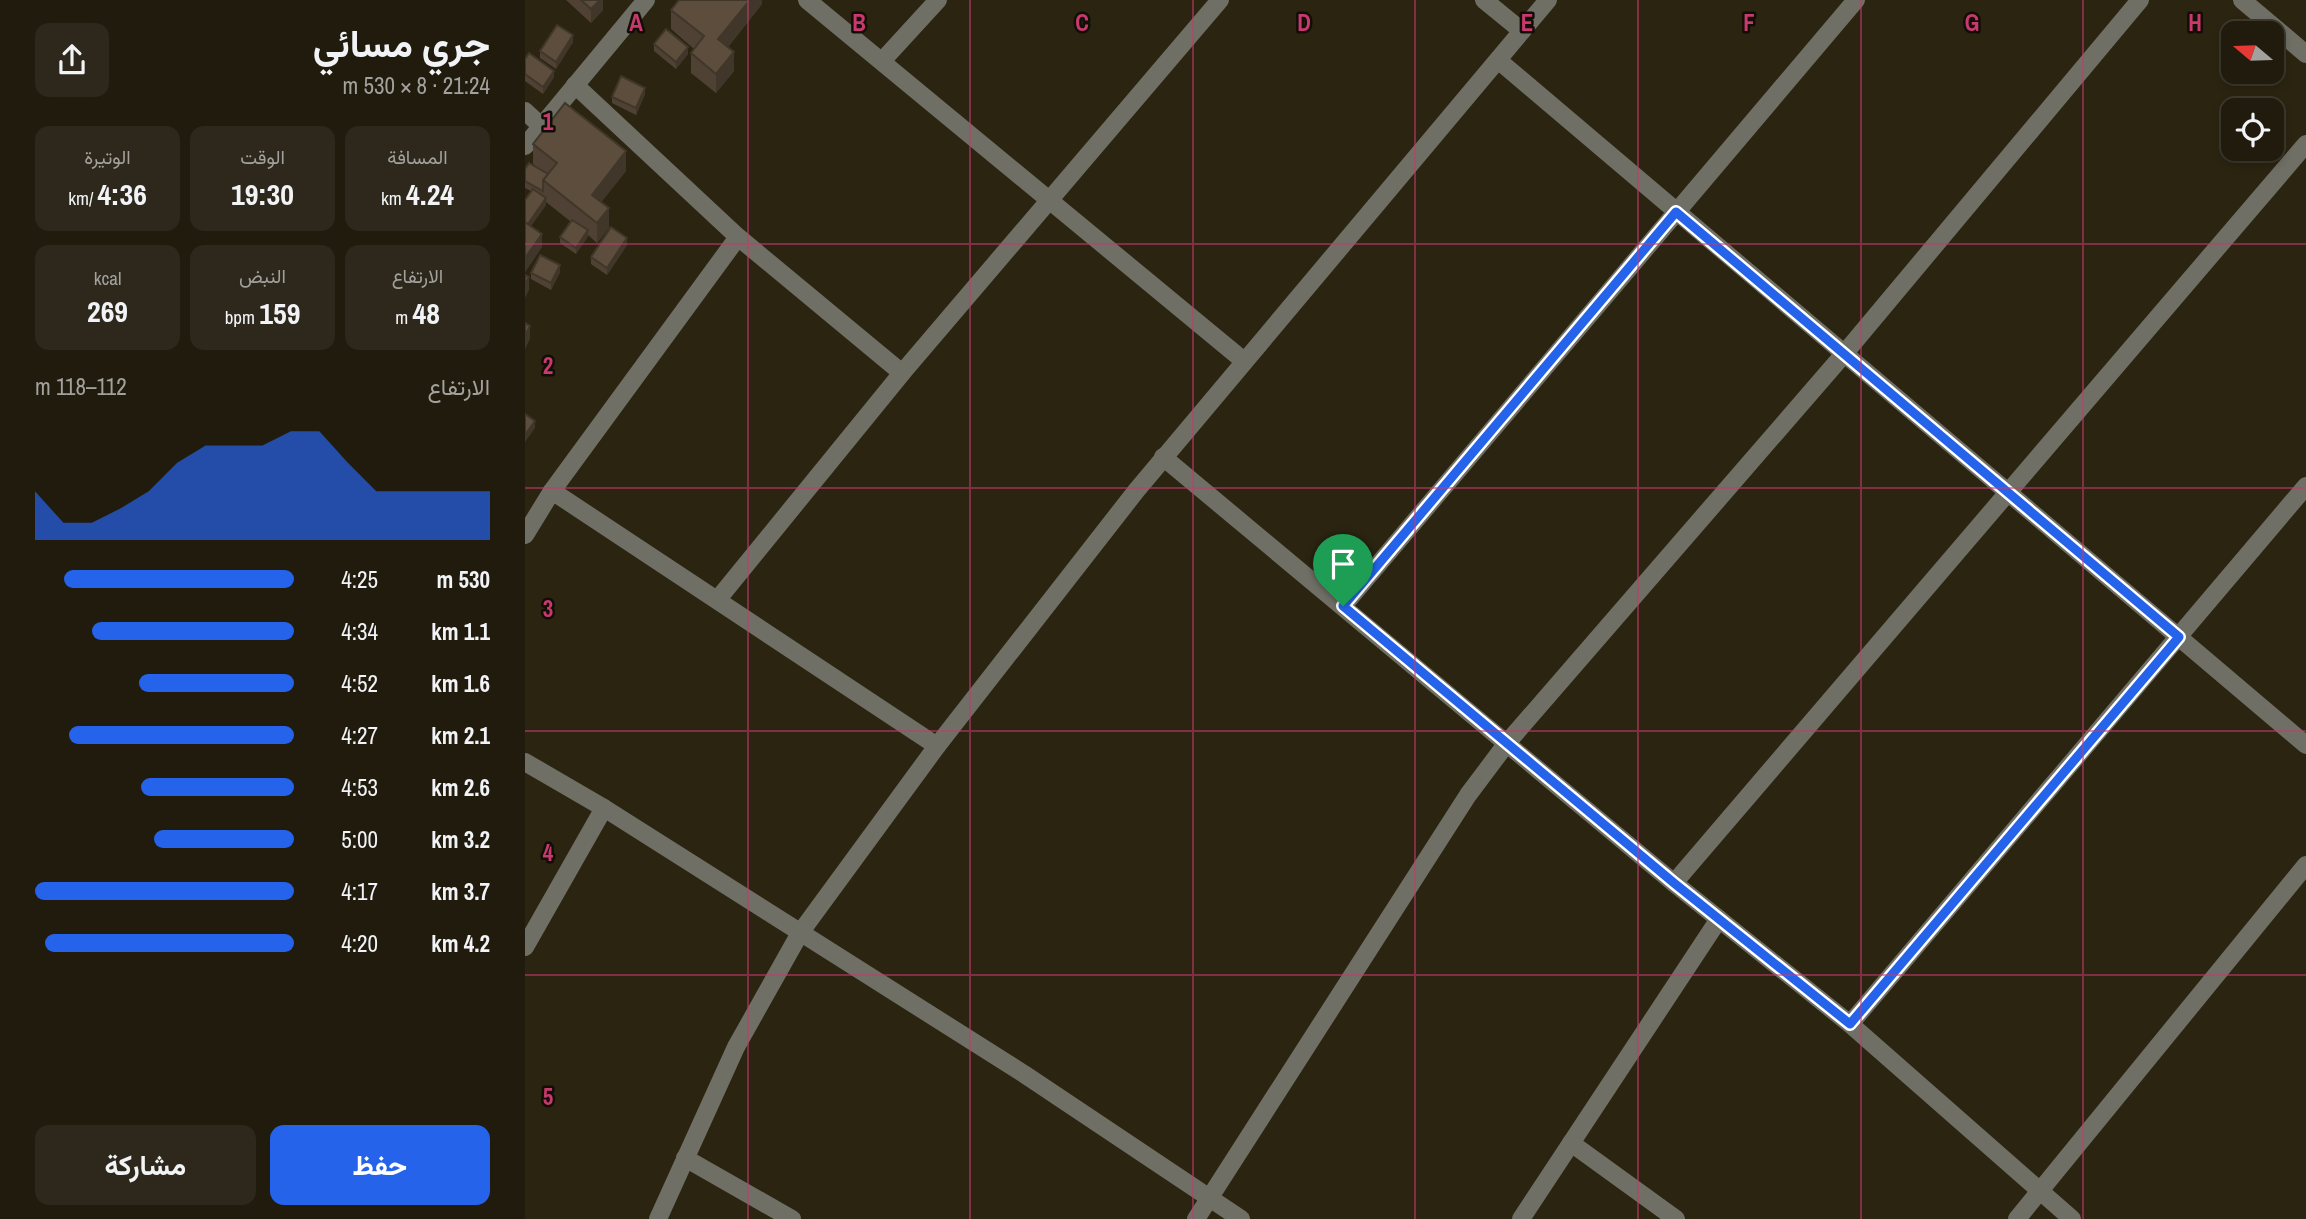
<!DOCTYPE html>
<html lang="ar">
<meta charset="utf-8">
<style>
body{margin:0;font-family:"Archivo Narrow",Vazirmatn,sans-serif;background:#2d281b;color:#f1f3f6;direction:rtl;height:100vh;display:flex;flex-direction:column;font-size:26px;white-space:nowrap}
*{box-sizing:border-box;margin:0}
p{font-size:23px;color:#a2a19d}
.icon{flex:none;width:38px;height:38px;fill:none;stroke:currentColor;stroke-width:2;stroke-linecap:round;stroke-linejoin:round}
.map{position:relative;flex:1;overflow:hidden;direction:ltr}
.drawer{display:flex;flex-direction:column;background:#201b0d;width:525px}
.drawer>*{flex:none}
.needle{width:46px;rotate:289deg}
.buttons{position:absolute;left:1696px;top:21px;display:grid;gap:14px}
.buttons a{display:grid;place-items:center;width:63px;height:63px;border-radius:14px;background:#201b0d;box-shadow:0 4px 10px #0003,0 0 0 2px #3d392e;font-size:35px}
.pin{position:absolute;display:grid;place-items:center;width:60px;height:60px;color:#fff;margin:-72px -30px;border-radius:50% 50% 50% 0;rotate:-45deg;box-shadow:0 0 7px #0007}
.pin .icon{rotate:45deg}
.round{display:grid;place-items:center;flex:none;width:74px;height:74px;border-radius:14px;background:#2d281b}
.head{display:flex;align-items:center;justify-content:space-between;height:119px;padding:0 35px}
h1{font-size:38px;font-weight:700;line-height:52px}
.stats{display:grid;grid-template-columns:repeat(3,1fr);gap:10px;height:119px;padding:7px 35px}
.stats div{display:grid;align-content:center;border-radius:14px;background:#2d281b;text-align:center}
.stats b{font-size:30px;font-weight:700}
.stats small{font-size:19px;font-weight:400}
.stats p{font-size:19px}
.chart{height:196px;padding:14px 35px}
.chart p{display:flex;justify-content:space-between}
.chart svg{width:100%;height:126px;margin-top:7px;fill:#2563eb;opacity:.7}
.action{display:flex;gap:14px;margin-top:auto;padding:14px 35px}
.action a{flex:1;height:80px;border-radius:14px;background:#2563eb;color:#fff;font-size:28px;font-weight:700;line-height:80px;text-align:center}
.action a+a{background:#2d281b;color:#f1f3f6}
ul{padding:0 35px;list-style:none;font-size:23px}
li{display:grid;grid-template-columns:112px 84px 1fr;align-items:center;height:52px}
li i{height:18px;border-radius:9px;background:#2563eb}
main{display:flex;flex:1;min-height:0}
.map>svg:first-child{display:block}
.lines{fill:none;stroke-linecap:round;stroke-linejoin:round}
.minor{stroke:#6f6f65;stroke-width:18}
.wall{fill:#4f4234}
.shaded-wall{fill:#40362a}
.building{fill:#5c4d3c;stroke:#40362a;stroke-width:2}
.route-casing{stroke:#fff;stroke-width:14}
.route{stroke:#2563eb;stroke-width:9}
.grid{fill:none;stroke:#c9386f;stroke-width:2;stroke-opacity:0.55}
.grid-label{font-size:23px;text-anchor:middle;font-weight:bold;fill:#c9386f;stroke:#110e06;stroke-width:5;stroke-linejoin:round;paint-order:stroke}
</style>
<main>
<div class="map">
<svg width="1781" height="1219" viewBox="0 0 1781 1219">
<rect width="100%" height="100%" fill="#2b2411"/>
<g class="lines">
<g class="minor">
<polyline points="282,0 719,361"/>
<polyline points="959,0 997,31"/>
<polyline points="1717,0 1781,54"/>
<polyline points="358,60 413,0"/>
<polyline points="973,60 1781,745"/>
<polyline points="50,85 213,237 377,373"/>
<polyline points="0,111 15,125"/>
<polyline points="0,146 121,0"/>
<polyline points="638,457 1149,883 1325,1024 1547,1219"/>
<polyline points="27,491 412,746"/>
<polyline points="0,535 27,491 213,237"/>
<polyline points="193,599 377,373 695,0"/>
<polyline points="818,606 1331,0"/>
<polyline points="0,762 79,808 499,1074 716,1219"/>
<polyline points="1149,883 1781,144"/>
<polyline points="0,947 79,808"/>
<polyline points="1325,1024 1781,486"/>
<polyline points="1046,1143 1151,1219"/>
<polyline points="160,1158 267,1219"/>
<polyline points="133,1219 211,1047 275,933 412,746 611,491 1023,0"/>
<polyline points="671,1219 943,795 982,743 1319,354 1615,0"/>
<polyline points="996,1219 1194,919"/>
<polyline points="1492,1219 1781,865"/>
</g>
</g>
<g class="wall">
<polygon points="41,0 78,0 78,10 66,23"/>
<polygon points="237,0 237,4 203,47 209,71 191,93 166,73 166,53 169,49 146,29 146,10"/>
<polygon points="48,42 31,69 15,58 15,51"/>
<polygon points="129,44 163,54 151,69 129,51"/>
<polygon points="0,59 29,77 18,94 0,81"/>
<polygon points="120,94 111,115 87,103 87,97"/>
<polygon points="8,144 101,171 76,202 84,228 72,243 63,235 51,254 35,243 35,237 45,221 21,202 21,205 6,226 17,247 0,272 0,200 6,191 0,188 0,169 16,170 8,164"/>
<polygon points="102,245 82,275 66,264 66,257"/>
<polygon points="35,272 26,290 6,279 6,273"/>
</g>
<g class="shaded-wall">
<polygon points="75,0 78,0 78,10 66,23 66,9"/>
<polygon points="225,0 237,0 237,4 193,59 193,39"/>
<polygon points="48,35 48,42 31,69 31,62"/>
<polygon points="163,47 163,54 151,69 151,62"/>
<polygon points="209,52 209,71 191,93 191,74"/>
<polygon points="29,71 29,77 18,94 18,87"/>
<polygon points="120,88 120,94 111,115 111,108"/>
<polygon points="101,151 101,171 67,214 67,195"/>
<polygon points="21,198 21,205 1,233 1,226"/>
<polygon points="84,208 84,228 72,243 72,223"/>
<polygon points="63,230 63,237 51,254 51,248"/>
<polygon points="17,234 17,247 0,272 0,258"/>
<polygon points="102,238 102,245 82,275 82,268"/>
<polygon points="35,265 35,272 26,290 26,283"/>
<polygon points="4,277 4,290 0,298 0,285"/>
<polygon points="5,326 5,339 0,349 0,336"/>
<polygon points="10,421 10,428 0,442 0,435"/>
</g>
<g class="building">
<polygon points="56,0 75,0 66,9"/>
<polygon points="154,0 225,0 193,39 209,52 191,74 166,53 179,36 146,10"/>
<polygon points="32,25 48,35 31,62 15,51"/>
<polygon points="141,29 163,47 151,62 129,44"/>
<polygon points="4,53 29,71 18,87 0,74 0,59"/>
<polygon points="96,76 120,88 111,108 87,97"/>
<polygon points="40,103 101,151 67,195 84,208 72,223 18,180 32,163 8,144"/>
<polygon points="4,163 23,174 18,180 18,191 0,181 0,169"/>
<polygon points="8,189 21,198 3,224 0,222 0,200"/>
<polygon points="47,220 63,230 51,248 35,237"/>
<polygon points="0,222 17,234 0,258"/>
<polygon points="86,227 102,238 82,268 66,257"/>
<polygon points="15,255 35,265 26,283 6,273"/>
<polygon points="0,275 4,277 0,285"/>
<polygon points="0,323 5,326 0,336"/>
<polygon points="0,414 10,421 0,435"/>
</g>
<g class="lines">
<g class="route-casing">
<polygon id="route" points="1151,212 1654,637 1325,1024 1149,883 818,606"/>
</g>
<use href="#route" class="route"/>
</g>
<path class="grid" d="M223,0V1219M445,0V1219M668,0V1219M890,0V1219M1113,0V1219M1336,0V1219M1558,0V1219M0,244H1781M0,488H1781M0,731H1781M0,975H1781"/>
<g class="grid-label">
<text x="111" y="31">A</text>
<text x="334" y="31">B</text>
<text x="557" y="31">C</text>
<text x="779" y="31">D</text>
<text x="1002" y="31">E</text>
<text x="1224" y="31">F</text>
<text x="1447" y="31">G</text>
<text x="1670" y="31">H</text>
<text x="23" y="130">1</text>
<text x="23" y="374">2</text>
<text x="23" y="617">3</text>
<text x="23" y="861">4</text>
<text x="23" y="1105">5</text>
</g>
</svg>
<div class="buttons">
<a><svg class="needle" viewBox="-14 -14 28 28"><path d="M0-13l5 13h-10z" fill="#e53935"/><path d="M0 13l5-13h-10z" fill="#a2a19d"/></svg></a>
<a><svg class="icon" aria-label="locate" viewBox="0 0 24 24"><circle cx="12" cy="12" r="6"/><path d="M12 2v4M12 18v4M2 12h4M18 12h4"/></svg></a>
</div>
<div class="pin" style="left:818px;top:606px;background:#1e9e55"><svg class="icon" aria-label="arrive" viewBox="0 0 24 24"><path d="M6 21V4h12l-3 4 3 4H6"/></svg></div>
</div>
<section class="drawer">
<div class="head"><div><h1>جري مسائي</h1><p>21:24 · 8 × 530 m</p></div><a class="round"><svg class="icon" aria-label="share" viewBox="0 0 24 24"><path d="M12 15V3M7 8l5-5 5 5M5 13v7h14v-7"/></svg></a></div>
<div class="stats">
<div><p>المسافة</p><b>4.24<small> km</small></b></div>
<div><p>الوقت</p><b>19:30</b></div>
<div><p>الوتيرة</p><b>4:36<small> /km</small></b></div>
</div>
<div class="stats">
<div><p>الارتفاع</p><b>48<small> m</small></b></div>
<div><p>النبض</p><b>159<small> bpm</small></b></div>
<div><p>kcal</p><b>269</b></div>
</div>
<div class="chart"><p><span>الارتفاع</span>112–118 m</p>
<svg viewBox="0 0 160 44" preserveAspectRatio="none"><path d="M0 44V27L10 38L20 38L30 33L40 27L50 17L60 11L70 11L80 11L90 6L100 6L110 17L120 27L130 27L140 27L150 27L160 27V44z"/></svg>
</div>
<ul>
<li><b>530 m</b>4:25<i style="width:89%"></i></li>
<li><b>1.1 km</b>4:34<i style="width:78%"></i></li>
<li><b>1.6 km</b>4:52<i style="width:60%"></i></li>
<li><b>2.1 km</b>4:27<i style="width:87%"></i></li>
<li><b>2.6 km</b>4:53<i style="width:59%"></i></li>
<li><b>3.2 km</b>5:00<i style="width:54%"></i></li>
<li><b>3.7 km</b>4:17<i style="width:100%"></i></li>
<li><b>4.2 km</b>4:20<i style="width:96%"></i></li>
</ul>
<div class="action"><a>حفظ</a><a>مشاركة</a></div>
</section>
</main>
